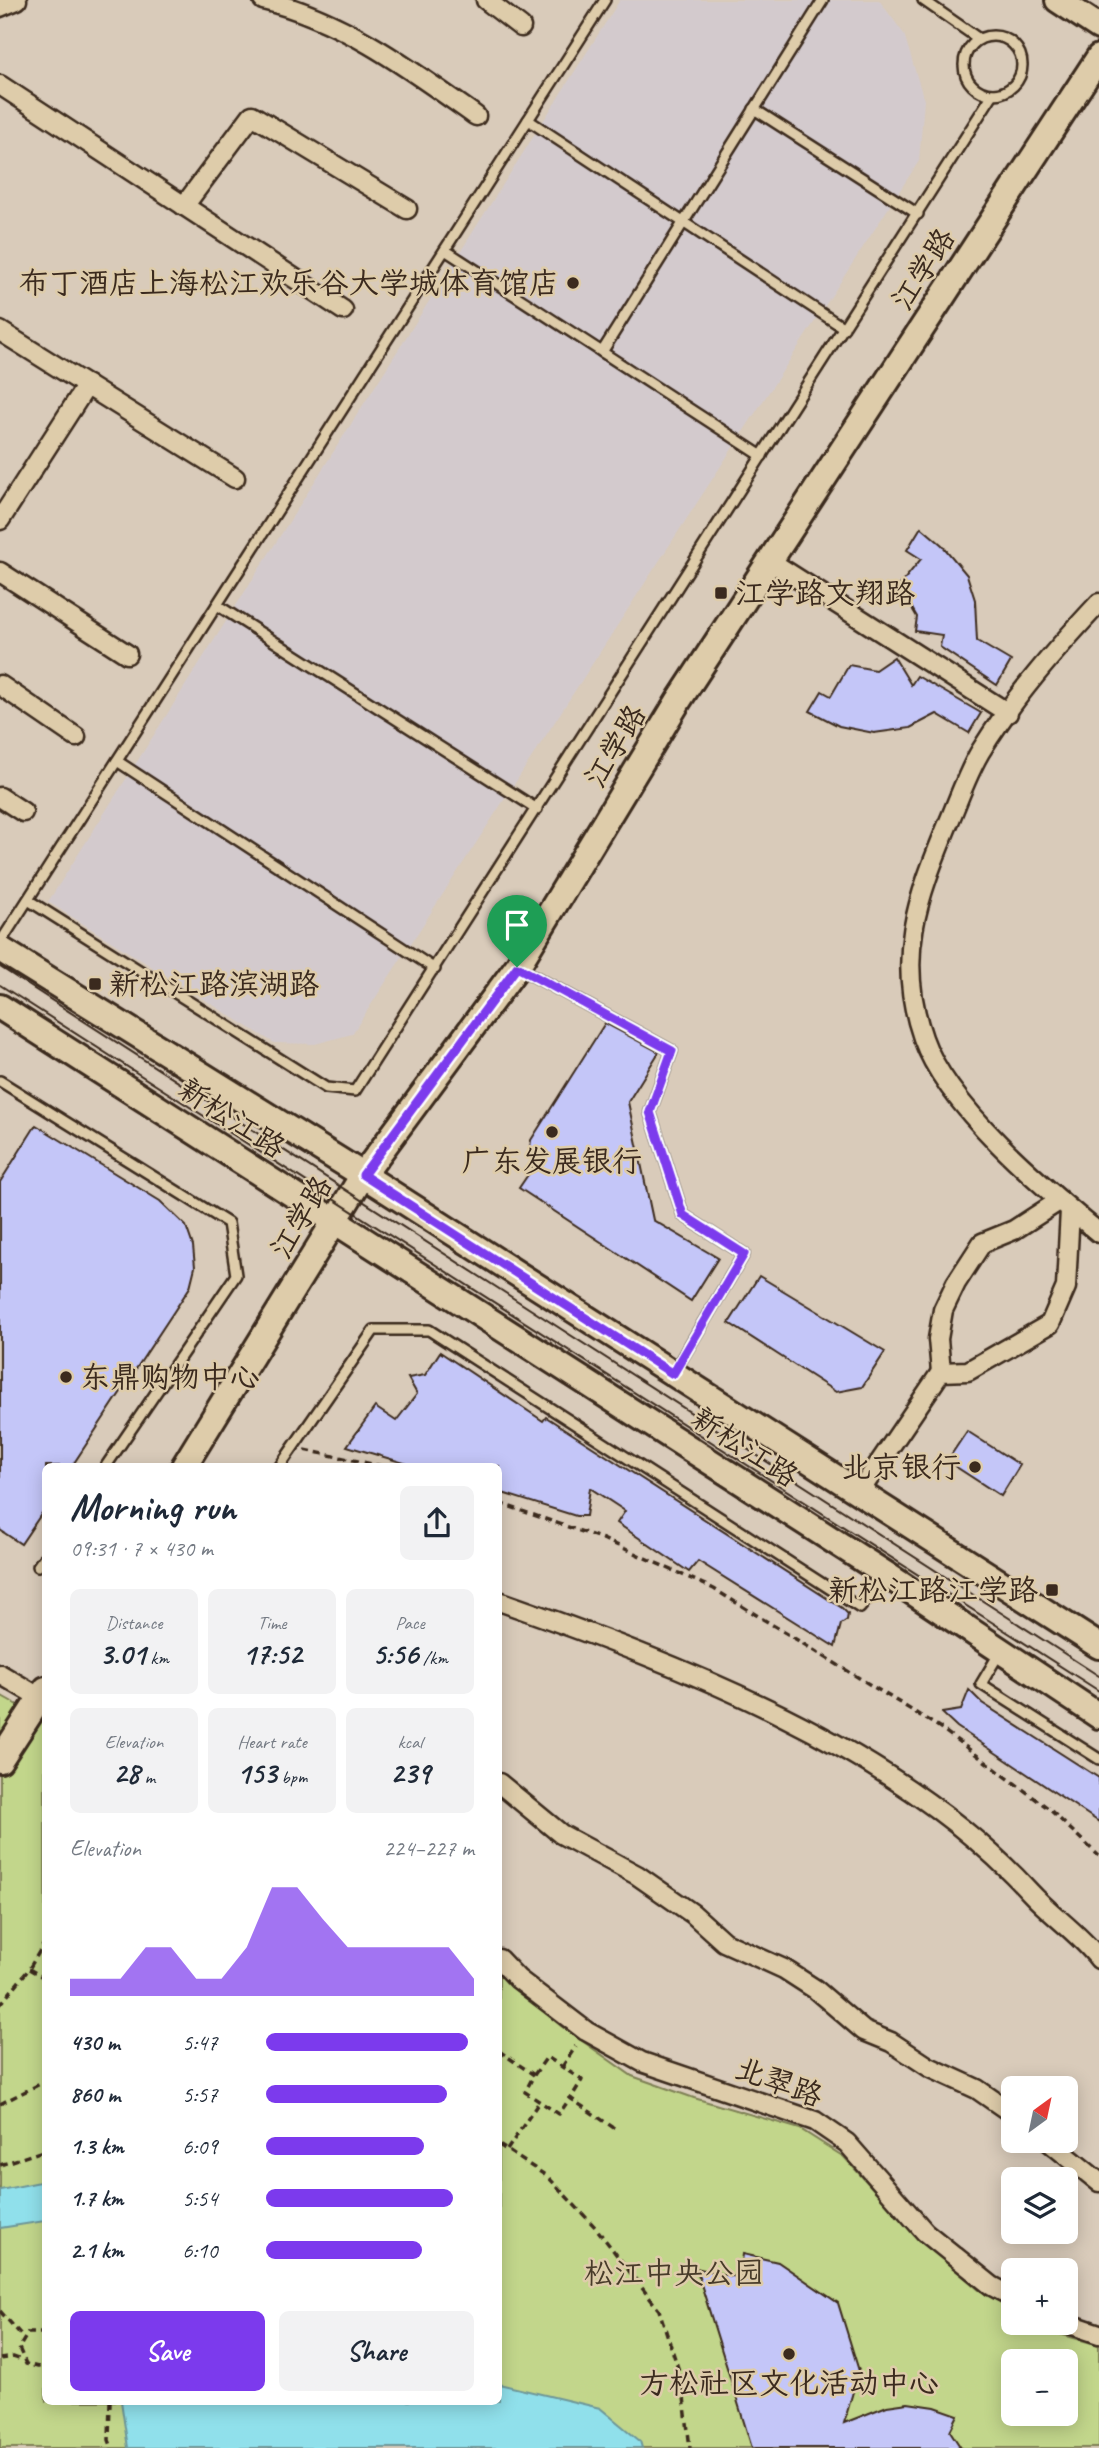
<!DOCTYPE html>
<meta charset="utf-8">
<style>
body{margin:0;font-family:Caveat,"LXGW WenKai TC",sans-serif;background:#f2f2f3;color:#1f2937;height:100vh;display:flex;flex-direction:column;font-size:26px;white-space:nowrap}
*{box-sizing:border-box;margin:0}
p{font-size:23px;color:#747a83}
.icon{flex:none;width:38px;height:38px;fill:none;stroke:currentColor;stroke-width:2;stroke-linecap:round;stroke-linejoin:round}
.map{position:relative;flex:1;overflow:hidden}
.side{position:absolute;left:42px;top:1463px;width:460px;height:942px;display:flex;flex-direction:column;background:#fff;border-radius:10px;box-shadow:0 4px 18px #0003}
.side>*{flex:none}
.needle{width:46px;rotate:33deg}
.controls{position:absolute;left:1001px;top:2076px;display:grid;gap:14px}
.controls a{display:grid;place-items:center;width:77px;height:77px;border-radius:10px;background:#fff;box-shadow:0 4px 18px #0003;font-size:35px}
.pin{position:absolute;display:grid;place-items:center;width:60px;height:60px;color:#fff;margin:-72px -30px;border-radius:50% 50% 50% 0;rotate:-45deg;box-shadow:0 0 7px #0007}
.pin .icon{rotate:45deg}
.round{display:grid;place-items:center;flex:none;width:74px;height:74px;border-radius:10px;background:#f2f2f3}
.head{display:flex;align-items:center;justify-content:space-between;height:119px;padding:0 28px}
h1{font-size:38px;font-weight:700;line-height:52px}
.figures{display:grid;grid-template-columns:repeat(3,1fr);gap:10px;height:119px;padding:7px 28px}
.figures div{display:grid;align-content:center;border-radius:10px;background:#f2f2f3;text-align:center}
.figures b{font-size:30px;font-weight:700}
.figures small{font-size:19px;font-weight:400}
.figures p{font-size:19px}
.chart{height:196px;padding:14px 28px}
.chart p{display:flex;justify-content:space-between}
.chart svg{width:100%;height:126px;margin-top:7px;fill:#7c3aed;opacity:.7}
.cta{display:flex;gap:14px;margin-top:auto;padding:14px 28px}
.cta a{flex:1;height:80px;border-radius:10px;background:#7c3aed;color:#fff;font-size:28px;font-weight:700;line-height:80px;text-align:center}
.cta a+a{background:#f2f2f3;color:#1f2937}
ul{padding:0 28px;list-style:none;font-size:23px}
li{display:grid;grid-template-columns:112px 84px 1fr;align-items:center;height:52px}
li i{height:18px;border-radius:9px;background:#7c3aed}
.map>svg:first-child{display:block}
.built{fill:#d3cacd}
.green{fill:#c2d68b;stroke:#7e8054;stroke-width:2;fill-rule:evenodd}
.water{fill:#90e0eb;stroke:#6e9799;stroke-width:2}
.building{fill:#c4c6f8;stroke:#3b2a1e;stroke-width:2}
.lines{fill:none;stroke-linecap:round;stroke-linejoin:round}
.lane-casing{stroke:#3b2a1e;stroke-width:14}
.street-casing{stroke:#3b2a1e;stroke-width:23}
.secondary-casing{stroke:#3b2a1e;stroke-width:30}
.path{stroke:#3b2a1e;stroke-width:3.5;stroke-dasharray:7 5;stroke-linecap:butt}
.lane{stroke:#deccaa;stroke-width:9}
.street{stroke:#deccaa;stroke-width:18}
.secondary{stroke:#deccaa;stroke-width:24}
.tram{stroke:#3b2a1e;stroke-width:2}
.route-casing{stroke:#fff;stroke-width:14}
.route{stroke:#7c3aed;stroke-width:9}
.poi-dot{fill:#3b2a1e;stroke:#deccaa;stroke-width:2.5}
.labels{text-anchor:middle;stroke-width:5;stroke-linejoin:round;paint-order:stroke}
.street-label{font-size:30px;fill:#3b2a1e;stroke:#deccaa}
.poi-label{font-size:30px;fill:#3b2a1e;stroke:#deccaa;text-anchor:end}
.park-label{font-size:30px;fill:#483b29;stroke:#deccaa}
</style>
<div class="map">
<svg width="1099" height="2448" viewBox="0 0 1099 2448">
<rect width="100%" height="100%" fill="#d9cbba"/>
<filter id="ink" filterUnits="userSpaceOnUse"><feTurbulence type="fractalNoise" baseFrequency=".0143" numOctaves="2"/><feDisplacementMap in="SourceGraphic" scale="14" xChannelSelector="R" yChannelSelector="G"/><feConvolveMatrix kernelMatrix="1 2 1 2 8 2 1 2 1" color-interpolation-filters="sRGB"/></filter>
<g filter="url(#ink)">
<polygon class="built" points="620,0 879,0 904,34 924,100 919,161 352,1034 315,1044 274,1043 48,902"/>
<path class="green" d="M0,1695L45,1720L46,2401H499V1974L561,2026L632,2076L694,2098L800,2129L844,2157L917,2237L979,2290L1013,2309V2322H1037L1056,2333L1099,2345V2448H0ZM1013,2361H1066V2413H1013Z"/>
<g class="water">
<polygon points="45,2181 45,2221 0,2228 0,2190"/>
<polygon points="499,2384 600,2408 640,2441 642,2448 128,2448 121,2401 499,2401"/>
</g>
<g class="building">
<polygon points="921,527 942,545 967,575 975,600 977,641 1011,661 997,685 940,647 942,635 915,631 917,617 899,586 921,559 907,550"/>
<polygon points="894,657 911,685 917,676 981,713 969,733 937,714 910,728 874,733 839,726 810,711 822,691 831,696 849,665 875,670"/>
<polygon points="605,1023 659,1052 628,1102 653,1220 718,1258 691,1301 519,1188 536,1163 530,1148 531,1140"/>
<polygon points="36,1125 160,1201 186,1226 193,1246 195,1267 190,1287 72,1466 46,1466 46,1507 21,1544 0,1530 0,1182"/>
<polygon points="759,1276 885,1352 862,1387 836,1392 729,1323"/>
<polygon points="440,1352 543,1421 546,1417 842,1608 848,1614 847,1620 841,1624 835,1647 698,1561 689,1572 617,1523 625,1511 590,1488 586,1516 576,1516 499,1492 499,1466 414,1466 347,1446 375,1407 396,1421 417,1394 408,1378 425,1375"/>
<polygon points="967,1431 1020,1465 1001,1496 947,1461"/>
<polygon points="969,1690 982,1703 1099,1778 1099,1822 957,1727 942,1713 961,1710"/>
<polygon points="743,2254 778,2262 838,2303 859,2371 844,2423 887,2406 908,2403 935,2407 958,2415 950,2431 961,2448 752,2448 696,2268 740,2278"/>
</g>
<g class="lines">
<g class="lane-casing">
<g id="lane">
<polyline points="923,0 979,39"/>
<circle cx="993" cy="65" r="29"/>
<polyline points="754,109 918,214"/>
<polyline points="528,120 844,328"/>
<polyline points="445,250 762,456"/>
<polyline points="602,352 823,0"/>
<polyline points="217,605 537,809"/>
<polyline points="117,761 435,969"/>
<polyline points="28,900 326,1088 355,1091 993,94"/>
<polyline points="0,943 605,0"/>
<polyline points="519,968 672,1051 650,1112 683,1215 744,1254 674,1372"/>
<polyline points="0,1081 228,1223 236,1275 106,1466"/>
<polyline points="280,1466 374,1330 429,1330 860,1608 886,1576"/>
<polyline points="38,1566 46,1555"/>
<polyline points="1000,1652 981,1684 1099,1759"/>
</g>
</g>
<g class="street-casing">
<g id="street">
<path d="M263,0C343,19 410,69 476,116"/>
<polyline points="486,0 521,27"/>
<polyline points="0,7 17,0"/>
<polyline points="0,85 343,310"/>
<polyline points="184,206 252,115 407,209"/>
<polyline points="0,331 235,478"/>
<polyline points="0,520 87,385"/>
<polyline points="770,561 1008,713"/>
<polyline points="0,572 127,654"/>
<path d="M1099,603C1056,649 1013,698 980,752C967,774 958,801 948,824C917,899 895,958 923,1038C947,1107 1043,1187 1099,1233"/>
<polyline points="0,685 76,737"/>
<polyline points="0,797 23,812"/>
<polyline points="941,1372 938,1339 943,1310 956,1283 982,1243 1014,1230 1059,1201"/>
<polyline points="858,1494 941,1372 968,1371 1050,1324 1066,1287 1070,1210"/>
<path d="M499,1601C681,1665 897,1747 1030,1892C1052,1916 1079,1933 1099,1959"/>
<polyline points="0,1674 46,1701"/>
<polyline points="499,1783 561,1834 637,1875 693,1914 724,1942 784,1969 815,1989 864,2031 891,2042 929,2067 977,2089 1013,2114"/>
<polyline points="499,1959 518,1979 586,2031 642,2062 815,2121 847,2143 925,2232 992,2286 1013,2297"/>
<polyline points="1047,2140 1099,2182"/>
<polyline points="1064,2322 1099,2334"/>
</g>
</g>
<g class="secondary-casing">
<g id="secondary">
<polyline points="1058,0 1099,27"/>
<polyline points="0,949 363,1175 1099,1646"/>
<polyline points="0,1007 887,1575 1099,1716"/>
<polyline points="184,1466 363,1175 517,967 679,700 1099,57"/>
<polyline points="0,1760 46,1689"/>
</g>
</g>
<g class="path">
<polyline points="305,1450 382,1466"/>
<polyline points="499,1503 603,1539 714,1589 939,1727 1048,1808 1099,1856"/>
<polyline points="29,1969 46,1979"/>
<polyline points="0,2005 29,1969 46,1940"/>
<polyline points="499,2051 534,2075 525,2092 559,2114 570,2098 614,2128"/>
<polyline points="562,2067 576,2046"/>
<polyline points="534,2075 547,2057 582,2080 571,2098"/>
<polyline points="0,2104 46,2081"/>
<polyline points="499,2145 548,2177 596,2228 659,2310 682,2380 690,2448"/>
<polyline points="507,2150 539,2102"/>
<polyline points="0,2165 46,2150"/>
<polyline points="0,2311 23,2337"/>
<polyline points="46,2333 28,2333 19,2348 26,2364 38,2367 46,2365"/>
<polyline points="0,2359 13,2357 22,2360"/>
<polyline points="110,2401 109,2440 112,2448"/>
</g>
<use href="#lane" class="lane"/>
<use href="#street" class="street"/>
<use href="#secondary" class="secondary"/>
<g class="tram">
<polyline points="0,967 1099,1676"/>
<polyline points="0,985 1099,1691"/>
</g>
</g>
</g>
<g class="lines" filter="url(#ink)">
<g class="route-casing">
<polygon id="route" points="517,967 672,1051 650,1112 683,1215 744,1254 673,1374 363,1175"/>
</g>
<use href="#route" class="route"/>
</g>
<g class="poi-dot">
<circle cx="573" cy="283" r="7"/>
<rect x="714" y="586" width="14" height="14" rx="3.5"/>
<rect x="88" y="977" width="14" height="14" rx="3.5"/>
<circle cx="552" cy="1132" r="7"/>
<circle cx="66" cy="1377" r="7"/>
<circle cx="975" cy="1467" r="7"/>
<rect x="1045" y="1583" width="14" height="14" rx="3.5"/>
<circle cx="789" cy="2354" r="7"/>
</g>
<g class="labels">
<g class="street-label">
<text transform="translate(923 269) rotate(-57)" y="10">江学路</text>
<text transform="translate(615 746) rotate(-59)" y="10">江学路</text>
<text transform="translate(232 1118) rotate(33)" y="10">新松江路</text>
<text transform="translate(301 1217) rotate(-59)" y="10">江学路</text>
<text transform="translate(745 1447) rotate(33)" y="10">新松江路</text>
<text transform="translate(779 2082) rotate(20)" y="10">北翠路</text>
</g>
<g class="poi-label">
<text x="559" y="293">布丁酒店上海松江欢乐谷大学城体育馆店</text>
<text x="735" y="603" text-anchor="start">江学路文翔路</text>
<text x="109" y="994" text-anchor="start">新松江路滨湖路</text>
<text x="552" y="1171" text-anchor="middle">广东发展银行</text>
<text x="80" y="1387" text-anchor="start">东鼎购物中心</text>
<text x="961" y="1477">北京银行</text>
<text x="1038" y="1600">新松江路江学路</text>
<text x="789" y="2393" text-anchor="middle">方松社区文化活动中心</text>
</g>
<g class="park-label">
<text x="674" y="2283">松江中央公园</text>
</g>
</g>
</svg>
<div class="controls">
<a><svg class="needle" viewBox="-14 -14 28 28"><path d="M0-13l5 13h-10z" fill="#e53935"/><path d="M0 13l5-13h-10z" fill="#747a83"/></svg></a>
<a><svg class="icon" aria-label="layers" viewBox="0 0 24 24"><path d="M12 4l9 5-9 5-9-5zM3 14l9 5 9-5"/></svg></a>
<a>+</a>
<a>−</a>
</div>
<div class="pin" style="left:517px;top:967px;background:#1e9e55"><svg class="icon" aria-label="arrive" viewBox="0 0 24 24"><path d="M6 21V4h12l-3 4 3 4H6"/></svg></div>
<section class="side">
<div class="head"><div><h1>Morning run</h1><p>09:31 · 7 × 430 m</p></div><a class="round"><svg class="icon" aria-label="share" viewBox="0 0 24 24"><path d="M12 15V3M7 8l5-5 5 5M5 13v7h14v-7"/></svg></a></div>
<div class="figures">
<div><p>Distance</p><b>3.01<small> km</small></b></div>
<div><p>Time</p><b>17:52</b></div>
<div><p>Pace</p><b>5:56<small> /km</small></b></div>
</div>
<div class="figures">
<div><p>Elevation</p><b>28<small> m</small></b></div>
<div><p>Heart rate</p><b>153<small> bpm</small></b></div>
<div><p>kcal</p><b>239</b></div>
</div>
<div class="chart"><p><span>Elevation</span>224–227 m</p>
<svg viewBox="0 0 160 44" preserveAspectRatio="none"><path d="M0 44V38L10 38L20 38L30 27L40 27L50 38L60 38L70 27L80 6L90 6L100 17L110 27L120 27L130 27L140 27L150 27L160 38V44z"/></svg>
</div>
<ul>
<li><b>430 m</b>5:47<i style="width:97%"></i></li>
<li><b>860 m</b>5:57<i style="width:87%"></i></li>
<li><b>1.3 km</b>6:09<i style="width:76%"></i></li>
<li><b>1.7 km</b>5:54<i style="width:90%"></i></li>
<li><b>2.1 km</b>6:10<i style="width:75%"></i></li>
</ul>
<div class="cta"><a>Save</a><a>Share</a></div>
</section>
</div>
